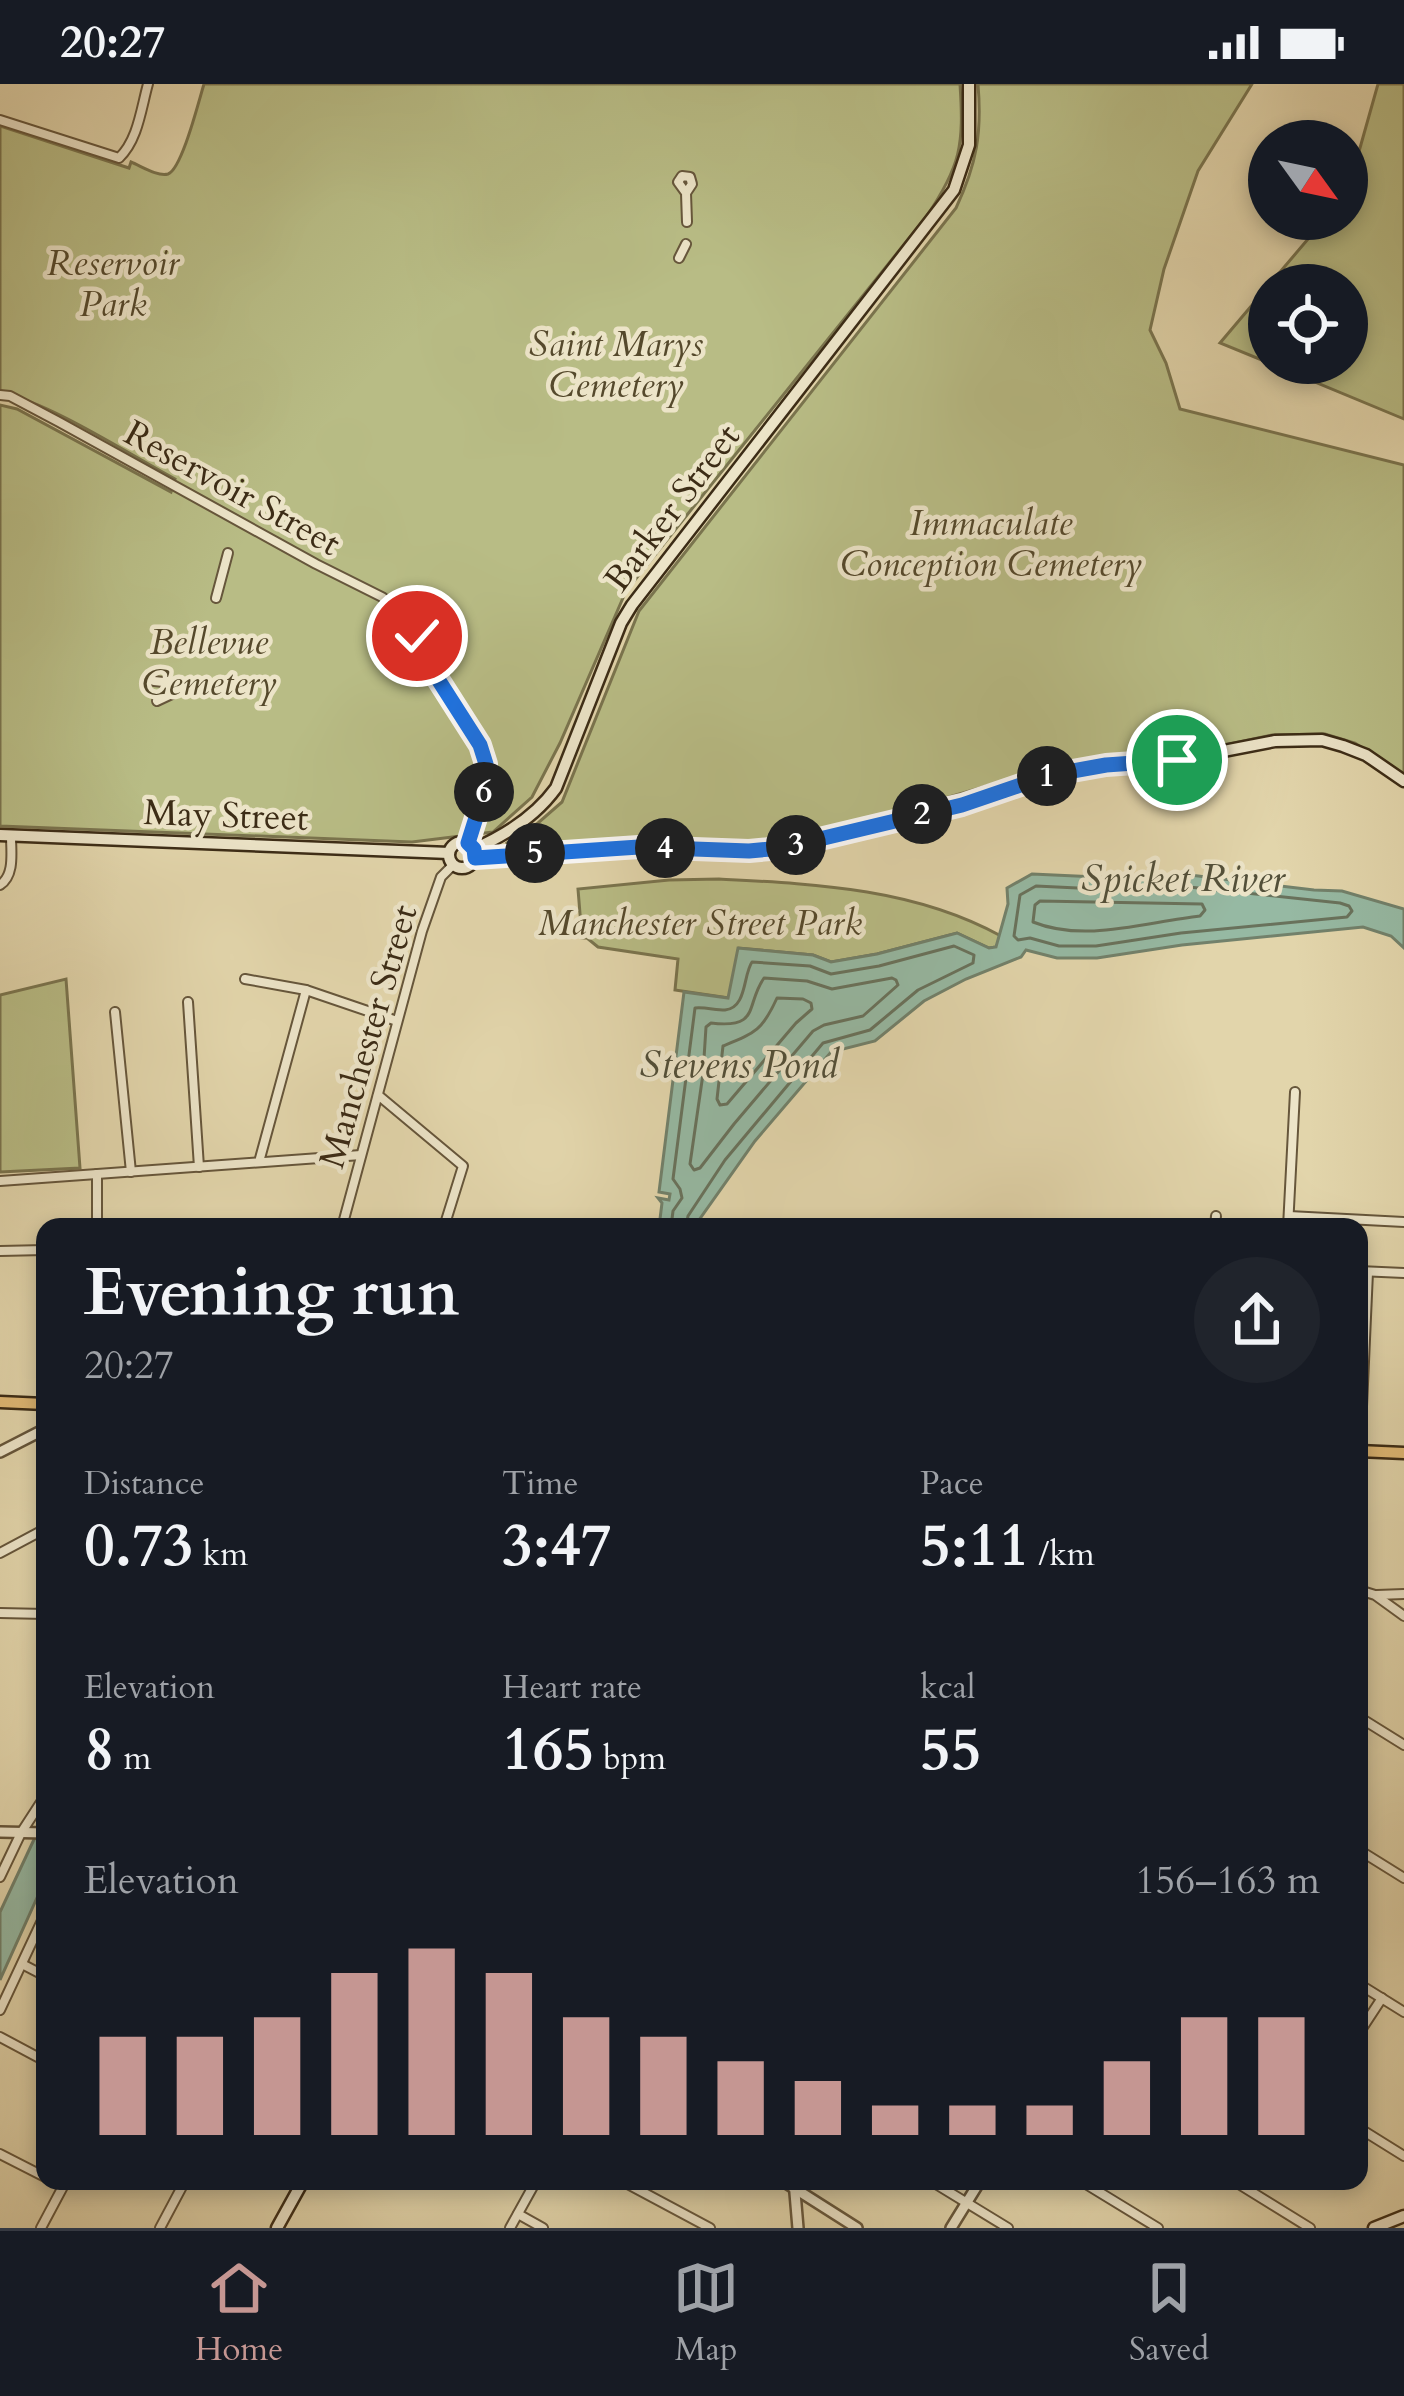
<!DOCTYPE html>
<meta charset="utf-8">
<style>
body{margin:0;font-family:Cardo,serif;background:#20242c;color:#f1f3f6;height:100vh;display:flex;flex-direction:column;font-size:45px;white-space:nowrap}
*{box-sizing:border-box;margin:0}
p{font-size:39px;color:#9ea1a6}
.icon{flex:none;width:66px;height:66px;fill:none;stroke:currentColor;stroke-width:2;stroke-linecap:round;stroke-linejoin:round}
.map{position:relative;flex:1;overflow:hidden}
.drawer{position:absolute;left:36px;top:1134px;width:1332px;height:972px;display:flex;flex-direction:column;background:#171b24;border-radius:24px;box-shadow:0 6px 18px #0003}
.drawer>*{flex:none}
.needle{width:78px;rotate:123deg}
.tools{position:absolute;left:1248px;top:36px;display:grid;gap:24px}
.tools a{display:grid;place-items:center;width:120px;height:120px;border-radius:50%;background:#171b24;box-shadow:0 6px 18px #0003;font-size:60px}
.pin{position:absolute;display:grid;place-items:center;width:102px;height:102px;color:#fff;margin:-51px;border:6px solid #fff;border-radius:50%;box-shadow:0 3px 12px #0007}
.km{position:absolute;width:60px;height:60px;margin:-30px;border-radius:50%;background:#222;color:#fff;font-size:33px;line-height:60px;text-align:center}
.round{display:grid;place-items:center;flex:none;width:126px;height:126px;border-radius:63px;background:#20242c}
.head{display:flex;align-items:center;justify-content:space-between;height:204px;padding:0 48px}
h1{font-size:66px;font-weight:600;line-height:90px}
.figures{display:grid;grid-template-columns:repeat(3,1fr);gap:18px;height:204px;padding:12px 48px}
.figures div{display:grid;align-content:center}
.figures b{font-size:60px;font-weight:600}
.figures small{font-size:33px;font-weight:400}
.figures p{font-size:33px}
.chart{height:336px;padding:24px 48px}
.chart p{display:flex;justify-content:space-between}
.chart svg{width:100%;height:216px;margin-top:12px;stroke:#c59692;stroke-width:6}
.status{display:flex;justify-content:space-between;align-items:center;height:84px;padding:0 60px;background:#171b24;direction:ltr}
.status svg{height:33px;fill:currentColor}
.tab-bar{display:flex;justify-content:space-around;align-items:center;height:168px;border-top:3px solid #363941;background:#171b24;font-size:33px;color:#9ea1a6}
.tab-bar a{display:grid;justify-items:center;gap:6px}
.tab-bar .on{color:#c59692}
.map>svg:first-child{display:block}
.green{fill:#b8bc85;stroke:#7a744e;stroke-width:3}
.water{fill:#96b9a3;stroke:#72816b;stroke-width:3}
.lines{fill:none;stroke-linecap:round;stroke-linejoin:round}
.shore{stroke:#69725c;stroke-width:3}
.minor-casing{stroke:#66563b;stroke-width:12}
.tertiary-casing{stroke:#66563b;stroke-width:14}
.secondary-casing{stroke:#3c2c16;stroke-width:15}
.primary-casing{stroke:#3c2c16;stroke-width:15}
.minor{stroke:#ece4c8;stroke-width:8}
.tertiary{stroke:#ece4c8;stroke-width:9}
.secondary{stroke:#ece4c8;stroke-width:10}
.primary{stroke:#e1ba76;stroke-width:10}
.route-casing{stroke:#fff;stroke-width:24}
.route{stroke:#1a73e8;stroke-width:15}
.labels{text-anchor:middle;stroke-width:9;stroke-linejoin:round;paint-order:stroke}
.park-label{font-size:36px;font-style:italic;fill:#55492c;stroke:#ece4c8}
.street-label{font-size:36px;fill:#3c2c16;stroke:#ece4c8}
.water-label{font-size:39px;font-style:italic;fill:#524f39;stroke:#ece4c8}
</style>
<div class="status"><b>20:27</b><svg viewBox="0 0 49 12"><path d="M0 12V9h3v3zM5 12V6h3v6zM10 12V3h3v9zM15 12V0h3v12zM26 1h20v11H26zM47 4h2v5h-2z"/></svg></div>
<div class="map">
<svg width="1404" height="2144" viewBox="0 0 1404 2144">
<rect width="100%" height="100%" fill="#e2d5ab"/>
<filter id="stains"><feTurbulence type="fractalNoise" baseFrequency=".00167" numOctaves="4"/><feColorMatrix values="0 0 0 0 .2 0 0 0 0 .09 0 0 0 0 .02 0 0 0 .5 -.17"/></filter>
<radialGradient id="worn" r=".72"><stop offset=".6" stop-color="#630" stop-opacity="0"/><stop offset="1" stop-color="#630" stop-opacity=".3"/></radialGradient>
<g class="green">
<path d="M204,0H960C964,61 961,82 926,133L626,507L560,659L532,713L493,748L412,758L0,742V321L17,325L171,408L175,395C125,368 54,321 0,308V42L129,84L131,78C141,82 158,93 168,90C182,85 199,16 204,0Z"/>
<path d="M978,0H1252L1198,87L1164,185L1150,246L1166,279L1180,325L1404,381V691L1355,659L1325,650L1272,651L1163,674L1106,676L1038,687L809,754L731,758L509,763L507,759L538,739L562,718L639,527L956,124C977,79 982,49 978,0Z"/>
<polygon points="1378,0 1404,0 1404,335 1269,279 1347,279 1347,201 1269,201 1325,135 1347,135 1347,110"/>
<polygon points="1269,201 1269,279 1220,259"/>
<path d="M719,795C815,800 914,804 1001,852L996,863L989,864L957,849L877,870L831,878L813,871L739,864L729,914L675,906L678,875L598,863L587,854H582L578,805L669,796Z"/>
<polygon points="66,895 80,1084 0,1088 0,911"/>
</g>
<g class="water">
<polygon points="1032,790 1119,794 1190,791 1314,806 1342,807 1404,825 1404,864 1391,852 1363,843 1182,861 1097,874 1057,874 1026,866 1021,873 966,895 924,917 875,957 831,968 755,1057 694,1143 659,1143 662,1119 658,1114 669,1116 670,1110 659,1108 684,908 728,914 738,864 813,871 831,878 877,870 957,849 989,864 996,863 1008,820 1007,804"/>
<polygon points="45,1732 45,1796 0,1896 0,1828"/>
</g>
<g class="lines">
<g class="shore">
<polygon points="1036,802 1119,806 1189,803 1340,819 1349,822 1352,827 1347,833 1181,849 1096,862 1059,862 1030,854 1018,856 1014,852 1020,811"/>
<path d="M1040,817L1202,820L1205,826L1200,832C1146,838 1085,859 1033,838L1035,821Z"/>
<path d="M764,894L807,897L832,905L892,894L896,896L898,901L863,932L824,941L813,947L734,1040L700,1084L694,1086L690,1080L703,990L706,943L711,939C761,945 745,921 764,894Z"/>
<path d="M777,914L803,915L811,919L812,925L796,939L727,1020L720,1021L717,1015L723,962C755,949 762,947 777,914Z"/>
<path d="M671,1143L673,1127L682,1114L680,1105L673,1095L695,924C705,923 715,926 725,926C747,924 743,891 752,878L810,882L831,890L879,882L954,862L974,871L973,879L918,906L870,946L823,959L725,1076L688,1132L686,1143"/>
</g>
<g class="minor-casing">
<g id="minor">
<path d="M0,36L119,74C138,56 141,25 148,0"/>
<polyline points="686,109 678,98 682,92 690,93 692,100 686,109 687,138"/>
<polyline points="679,174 686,160"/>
<polyline points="0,311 10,312 59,338 316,480 382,513 409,534 427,578 480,661 486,679 485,705 468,759"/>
<polyline points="216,514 228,469"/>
<polyline points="154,597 191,601 157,617"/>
<path d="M0,801C15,791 11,768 11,752"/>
<polyline points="245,895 306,906 397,937"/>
<polyline points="188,918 199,1083"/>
<polyline points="115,928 131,1088"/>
<polyline points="378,1011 463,1082 444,1143"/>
<polyline points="259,1078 306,906"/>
<polyline points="0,1097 361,1071"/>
<polyline points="1289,1132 1404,1138"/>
<polyline points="97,1143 97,1090"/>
<polyline points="342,1143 422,847 441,793 453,781"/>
<polyline points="1215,1143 1216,1132"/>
<polyline points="1288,1143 1295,1008"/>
<polyline points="0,1167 45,1166"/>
<polyline points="1359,1187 1404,1189"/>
<polyline points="40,1348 45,1359"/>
<polyline points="1360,1367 1368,1188"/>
<polyline points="0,1469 45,1445"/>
<polyline points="1359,1506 1375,1511 1404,1532"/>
<polyline points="1377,1511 1404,1510"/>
<polyline points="0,1529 45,1530"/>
<polyline points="1359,1633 1404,1661"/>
<polyline points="1359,1766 1404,1794"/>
<polyline points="0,1793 21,1749 45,1712"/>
<polyline points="22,1880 45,1892"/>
<polyline points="1359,1900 1404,1928"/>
<polyline points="0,1926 45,1830"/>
<polyline points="1359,1949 1382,1914"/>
<polyline points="0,1953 45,1977"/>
<polyline points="1359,2044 1404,2072"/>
<polyline points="0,2070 45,2093"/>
<polyline points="622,2097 710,2144"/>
<polyline points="931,2097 1008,2144"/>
<polyline points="1081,2097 1158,2144"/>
<polyline points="1234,2097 1310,2144"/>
<polyline points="518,2130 543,2144"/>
<polyline points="41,2144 66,2097"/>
<polyline points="160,2144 185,2097"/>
<polyline points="510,2144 536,2097"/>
</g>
</g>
<g class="tertiary-casing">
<g id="tertiary">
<polyline points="0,1368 45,1345"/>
<polyline points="1359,1396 1360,1367"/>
<polyline points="0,1748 45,1749"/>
<polyline points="783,2097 857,2144"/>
<polyline points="794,2097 798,2144"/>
<polyline points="951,2144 980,2097"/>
</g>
</g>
<g class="secondary-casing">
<g id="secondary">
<polyline points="0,751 449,769"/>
<circle cx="462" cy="771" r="13"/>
<path d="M474,765C506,751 535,733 556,704L621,539L632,521L954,106L969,61V0"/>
<polyline points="475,774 639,763 749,767 782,764 962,721 1050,691 1105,681 1177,676 1275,657 1322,656 1343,662 1366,671 1404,697"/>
<polyline points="277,2144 303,2097"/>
<polyline points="1374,2144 1404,2132"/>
</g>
</g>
<g class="primary-casing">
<g id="primary">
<polyline points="0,1318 45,1320"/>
<polyline points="1359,1367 1404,1369"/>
</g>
</g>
<use href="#minor" class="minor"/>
<use href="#tertiary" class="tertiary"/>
<use href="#secondary" class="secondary"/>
<use href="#primary" class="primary"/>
</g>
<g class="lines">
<g class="route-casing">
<polyline id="route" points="417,552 427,578 480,661 486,680 485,705 468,759 474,765 475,774 639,763 749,767 782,764 962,721 1050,691 1106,681 1177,676"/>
</g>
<use href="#route" class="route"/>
</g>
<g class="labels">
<g class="park-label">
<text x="113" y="191">Reservoir<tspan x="113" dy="41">Park</tspan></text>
<text x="616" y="272">Saint Marys<tspan x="616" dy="41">Cemetery</tspan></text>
<text x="991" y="451">Immaculate<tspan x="991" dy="41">Conception Cemetery</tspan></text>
<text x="209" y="570">Bellevue<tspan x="209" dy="41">Cemetery</tspan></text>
<text x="700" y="851">Manchester Street Park</text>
</g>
<g class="street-label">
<text transform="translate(233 403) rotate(29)" y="13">Reservoir Street</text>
<text transform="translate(671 423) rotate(-53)" y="13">Barker Street</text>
<text transform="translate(226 730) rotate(2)" y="13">May Street</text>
<text transform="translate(367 952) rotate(-74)" y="13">Manchester Street</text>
</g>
<g class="water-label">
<text x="1183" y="807">Spicket River</text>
<text x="739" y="993">Stevens Pond</text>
</g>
</g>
<rect width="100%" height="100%" filter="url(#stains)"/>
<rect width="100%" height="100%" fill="url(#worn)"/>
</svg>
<div class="tools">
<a><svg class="needle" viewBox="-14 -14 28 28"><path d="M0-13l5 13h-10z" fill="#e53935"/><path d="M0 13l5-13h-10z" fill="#9ea1a6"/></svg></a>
<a><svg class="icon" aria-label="locate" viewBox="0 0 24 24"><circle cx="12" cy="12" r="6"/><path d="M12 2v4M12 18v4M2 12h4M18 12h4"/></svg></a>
</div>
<div class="pin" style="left:1177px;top:676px;background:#1e9e55"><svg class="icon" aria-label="arrive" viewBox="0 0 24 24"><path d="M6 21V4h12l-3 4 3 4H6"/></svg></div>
<div class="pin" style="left:417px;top:552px;background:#d93025"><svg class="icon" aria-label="check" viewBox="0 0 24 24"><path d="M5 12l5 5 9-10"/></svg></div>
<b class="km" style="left:1047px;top:692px">1</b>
<b class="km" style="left:922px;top:730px">2</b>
<b class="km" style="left:796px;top:761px">3</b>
<b class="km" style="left:665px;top:764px">4</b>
<b class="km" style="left:535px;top:769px">5</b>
<b class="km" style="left:484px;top:708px">6</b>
<section class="drawer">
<div class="head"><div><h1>Evening run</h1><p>20:27</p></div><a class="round"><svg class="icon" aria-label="share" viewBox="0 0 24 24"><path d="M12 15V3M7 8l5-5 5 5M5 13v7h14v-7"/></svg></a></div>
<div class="figures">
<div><p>Distance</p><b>0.73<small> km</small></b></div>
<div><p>Time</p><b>3:47</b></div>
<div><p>Pace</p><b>5:11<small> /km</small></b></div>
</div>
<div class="figures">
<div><p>Elevation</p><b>8<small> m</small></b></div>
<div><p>Heart rate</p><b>165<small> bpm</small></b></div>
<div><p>kcal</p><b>55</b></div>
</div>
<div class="chart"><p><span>Elevation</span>156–163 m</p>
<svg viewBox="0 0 160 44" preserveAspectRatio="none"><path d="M5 44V24M15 44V24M25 44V20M35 44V11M45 44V6M55 44V11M65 44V20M75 44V24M85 44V29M95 44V33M105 44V38M115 44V38M125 44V38M135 44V29M145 44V20M155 44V20"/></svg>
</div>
</section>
</div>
<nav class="tab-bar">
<a class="on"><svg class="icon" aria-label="home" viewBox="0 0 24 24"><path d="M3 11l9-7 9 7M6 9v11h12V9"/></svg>Home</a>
<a><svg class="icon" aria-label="map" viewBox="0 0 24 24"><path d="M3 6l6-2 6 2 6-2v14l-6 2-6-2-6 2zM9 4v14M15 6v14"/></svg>Map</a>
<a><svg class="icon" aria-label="saved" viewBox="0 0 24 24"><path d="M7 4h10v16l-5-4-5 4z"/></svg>Saved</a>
</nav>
